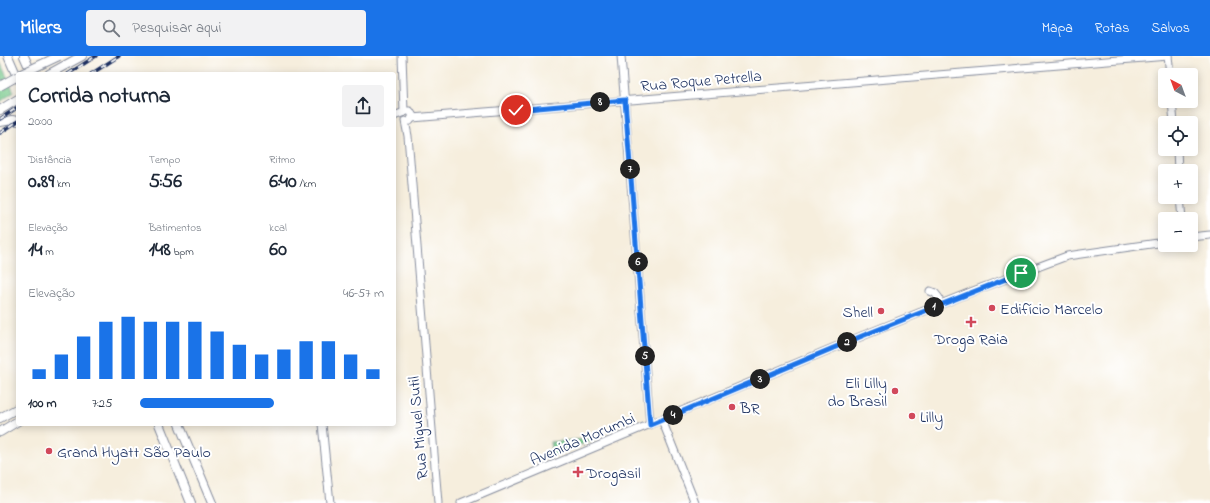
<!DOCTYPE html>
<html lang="pt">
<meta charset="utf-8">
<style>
body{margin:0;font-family:"Indie Flower",sans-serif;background:#f2f2f3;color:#1f2937;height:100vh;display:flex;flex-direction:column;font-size:15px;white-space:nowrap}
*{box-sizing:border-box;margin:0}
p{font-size:13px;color:#747a83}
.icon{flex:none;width:22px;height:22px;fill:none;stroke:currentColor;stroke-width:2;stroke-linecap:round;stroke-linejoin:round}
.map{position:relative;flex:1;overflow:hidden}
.sheet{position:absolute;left:16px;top:16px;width:380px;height:354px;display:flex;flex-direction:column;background:#fff;border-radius:4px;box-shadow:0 2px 10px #0003}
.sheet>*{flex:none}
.needle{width:26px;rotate:319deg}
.controls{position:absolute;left:1158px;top:12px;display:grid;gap:8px}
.controls a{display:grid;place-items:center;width:40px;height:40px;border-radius:4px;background:#fff;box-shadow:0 2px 10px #0003;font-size:20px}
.pin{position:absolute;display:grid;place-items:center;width:34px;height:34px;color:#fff;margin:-17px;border:2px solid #fff;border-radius:50%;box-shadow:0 1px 4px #0007}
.km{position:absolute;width:20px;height:20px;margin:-10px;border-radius:50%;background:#222;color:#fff;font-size:11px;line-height:20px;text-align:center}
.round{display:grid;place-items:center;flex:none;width:42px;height:42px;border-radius:4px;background:#f2f2f3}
.overview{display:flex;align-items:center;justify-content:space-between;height:68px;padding:0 12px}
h1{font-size:22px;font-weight:800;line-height:30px}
.figures{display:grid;grid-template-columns:repeat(3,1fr);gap:6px;height:68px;padding:4px 12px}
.figures div{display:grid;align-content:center}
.figures b{font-size:20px;font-weight:800}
.figures small{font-size:11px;font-weight:400}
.figures p{font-size:11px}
.chart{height:112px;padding:8px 12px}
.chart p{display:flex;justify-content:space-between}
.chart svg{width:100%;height:72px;margin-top:4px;stroke:#1a73e8;stroke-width:6}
ul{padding:0 12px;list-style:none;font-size:13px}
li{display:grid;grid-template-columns:64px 48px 1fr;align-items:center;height:30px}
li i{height:10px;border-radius:5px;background:#1a73e8}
header{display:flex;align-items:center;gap:24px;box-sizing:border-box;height:56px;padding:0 20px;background:#1a73e8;color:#fff}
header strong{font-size:19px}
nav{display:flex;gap:22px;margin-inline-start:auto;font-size:14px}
.search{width:280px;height:36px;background:#f2f2f3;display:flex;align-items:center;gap:10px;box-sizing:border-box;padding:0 14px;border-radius:4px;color:#747a83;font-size:15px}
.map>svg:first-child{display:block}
.green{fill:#78c98b;stroke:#4a7c74}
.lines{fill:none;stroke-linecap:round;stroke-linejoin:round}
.tertiary-casing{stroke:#888e9e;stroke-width:9}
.primary-casing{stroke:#888e9e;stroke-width:10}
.tertiary{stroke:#fff;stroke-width:7}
.primary{stroke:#fff;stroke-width:8}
.rail-casing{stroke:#1b2f5e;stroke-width:3.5}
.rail{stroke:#fff;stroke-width:2;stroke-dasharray:6;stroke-linecap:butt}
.primary-bridge-casing{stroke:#888e9e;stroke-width:10;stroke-linecap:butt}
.primary-bridge{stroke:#fff;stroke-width:8}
.route-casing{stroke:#fff;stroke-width:8}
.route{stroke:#1a73e8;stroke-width:5}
.poi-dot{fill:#d1495b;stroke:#fff;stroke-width:1.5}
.labels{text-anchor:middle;stroke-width:4;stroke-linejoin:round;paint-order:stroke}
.street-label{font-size:16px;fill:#1b2f5e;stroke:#fff}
.poi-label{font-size:16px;fill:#1b2f5e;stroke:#fff;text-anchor:start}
</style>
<header>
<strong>Milers</strong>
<div class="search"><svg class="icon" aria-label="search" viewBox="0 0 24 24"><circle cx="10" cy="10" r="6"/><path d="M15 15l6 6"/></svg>Pesquisar aqui</div>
<nav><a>Mapa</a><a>Rotas</a><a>Salvos</a></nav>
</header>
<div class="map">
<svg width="1210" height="447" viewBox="0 0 1210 447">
<rect width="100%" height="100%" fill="#fff"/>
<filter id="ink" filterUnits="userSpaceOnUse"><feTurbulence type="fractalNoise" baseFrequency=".025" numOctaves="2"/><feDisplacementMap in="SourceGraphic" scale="8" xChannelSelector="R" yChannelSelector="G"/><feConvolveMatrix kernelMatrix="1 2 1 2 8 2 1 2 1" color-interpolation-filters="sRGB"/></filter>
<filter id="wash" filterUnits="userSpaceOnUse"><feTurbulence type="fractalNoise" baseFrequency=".012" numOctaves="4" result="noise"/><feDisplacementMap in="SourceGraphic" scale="16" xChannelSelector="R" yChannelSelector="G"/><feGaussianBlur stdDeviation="0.9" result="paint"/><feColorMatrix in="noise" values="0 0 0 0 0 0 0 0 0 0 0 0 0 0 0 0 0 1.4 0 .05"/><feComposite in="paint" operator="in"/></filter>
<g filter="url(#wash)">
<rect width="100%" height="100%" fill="#f6eedd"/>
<g class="green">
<polygon points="0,6 14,36 0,46"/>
<polygon points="598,382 552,400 550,386"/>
</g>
</g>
<g filter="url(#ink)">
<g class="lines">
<g class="tertiary-casing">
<g id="tertiary">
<polyline points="402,0 404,56"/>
<polyline points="621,0 650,369"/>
<polyline points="1168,0 1170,19"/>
<polyline points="1172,45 1174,67"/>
<polyline points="394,60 407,55 410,55 413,60 410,65"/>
<polyline points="412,62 1168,0"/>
<polyline points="405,65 408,80 438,447"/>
<polyline points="1177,93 1178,115"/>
<polyline points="1180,141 1182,163"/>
<polyline points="1191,181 1210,179"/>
<polyline points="930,235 935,237 939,242 936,250"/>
<polyline points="662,364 695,447"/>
<polyline points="322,368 330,447"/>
<polyline points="461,447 862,280 976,234 1067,200 1165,186"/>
</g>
</g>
<g class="primary-casing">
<g id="primary">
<polyline points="8,0 18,23"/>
<polyline points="24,0 32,18"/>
<polyline points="49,18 82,0"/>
<polyline points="0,54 18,43"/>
<polyline points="0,66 12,64 18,65"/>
<polyline points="0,362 18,352"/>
<polyline points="159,368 191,447"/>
<polyline points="179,368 212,447"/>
<polyline points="0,376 18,365"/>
</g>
</g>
<use href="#tertiary" class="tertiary"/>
<use href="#primary" class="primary"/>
<g class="rail-casing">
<g id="rail">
<polyline points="68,18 96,0"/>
<polyline points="91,18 119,0"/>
<polyline points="0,63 18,51"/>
<polyline points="0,77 18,65"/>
</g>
</g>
<use href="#rail" class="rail"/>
<g class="primary-bridge-casing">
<g id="primary-bridge">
<polyline points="21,18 59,0"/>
<polyline points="0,30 18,20"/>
</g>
</g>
<use href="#primary-bridge" class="primary-bridge"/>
</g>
</g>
<g class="lines" filter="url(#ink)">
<g class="route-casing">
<polyline id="route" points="516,54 625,44 650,369 862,280 1021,217"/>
</g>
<use href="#route" class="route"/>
</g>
<g class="poi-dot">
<circle cx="992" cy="252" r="4"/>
<circle cx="881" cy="255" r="4"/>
<path d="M969 260h4v4h4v4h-4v4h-4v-4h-4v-4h4z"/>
<circle cx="895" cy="335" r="4"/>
<circle cx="732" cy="351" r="4"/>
<circle cx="912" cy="360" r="4"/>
<circle cx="49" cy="395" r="4"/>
<path d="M576 410h4v4h4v4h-4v4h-4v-4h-4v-4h4z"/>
</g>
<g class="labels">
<g class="street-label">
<text transform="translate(701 24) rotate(-5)" y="6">Rua Roque Petrella</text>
<text transform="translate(417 372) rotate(-95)" y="6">Rua Miguel Sutil</text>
<text transform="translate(582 382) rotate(-23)" y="6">Avenida Morumbi</text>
</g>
<g class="poi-label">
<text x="1000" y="258">Edifício Marcelo</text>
<text x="873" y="261" text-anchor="end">Shell</text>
<text x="971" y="288" text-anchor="middle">Droga Raia</text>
<text x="887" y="332" text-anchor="end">Eli Lilly<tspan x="887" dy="18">do Brasil</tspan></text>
<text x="740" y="357">BR</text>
<text x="920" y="366">Lilly</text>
<text x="57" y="401">Grand Hyatt São Paulo</text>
<text x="586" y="422">Drogasil</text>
</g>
</g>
</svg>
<div class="controls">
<a><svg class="needle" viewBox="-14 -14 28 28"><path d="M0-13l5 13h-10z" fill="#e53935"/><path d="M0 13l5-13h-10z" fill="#747a83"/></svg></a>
<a><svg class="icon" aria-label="locate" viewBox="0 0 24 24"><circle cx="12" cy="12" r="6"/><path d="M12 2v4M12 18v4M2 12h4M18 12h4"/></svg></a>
<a>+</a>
<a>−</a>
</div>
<div class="pin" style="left:1021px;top:217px;background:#1e9e55"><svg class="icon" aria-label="arrive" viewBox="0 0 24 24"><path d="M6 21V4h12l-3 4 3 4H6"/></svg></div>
<div class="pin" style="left:516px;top:54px;background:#d93025"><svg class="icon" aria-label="check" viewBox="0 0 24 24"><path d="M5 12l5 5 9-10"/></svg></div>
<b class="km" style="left:934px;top:251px">1</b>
<b class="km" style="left:847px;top:286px">2</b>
<b class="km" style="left:760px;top:323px">3</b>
<b class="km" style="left:673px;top:359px">4</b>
<b class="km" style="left:645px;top:300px">5</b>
<b class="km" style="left:638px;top:206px">6</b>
<b class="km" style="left:630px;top:113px">7</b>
<b class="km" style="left:600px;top:46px">8</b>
<section class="sheet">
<div class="overview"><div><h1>Corrida noturna</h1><p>20:00</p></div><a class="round"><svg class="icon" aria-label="share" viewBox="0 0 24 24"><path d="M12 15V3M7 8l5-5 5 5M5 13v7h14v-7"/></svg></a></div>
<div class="figures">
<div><p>Distância</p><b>0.89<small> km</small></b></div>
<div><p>Tempo</p><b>5:56</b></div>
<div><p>Ritmo</p><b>6:40<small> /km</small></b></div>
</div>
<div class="figures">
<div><p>Elevação</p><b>14<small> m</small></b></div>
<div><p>Batimentos</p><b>148<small> bpm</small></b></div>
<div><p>kcal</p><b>60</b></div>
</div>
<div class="chart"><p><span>Elevação</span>46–57 m</p>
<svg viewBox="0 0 160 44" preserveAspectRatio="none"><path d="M5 44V38M15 44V29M25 44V18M35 44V9M45 44V6M55 44V9M65 44V9M75 44V9M85 44V15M95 44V23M105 44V29M115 44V26M125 44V21M135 44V21M145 44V29M155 44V38"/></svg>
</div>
<ul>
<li><b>100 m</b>7:25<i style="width:55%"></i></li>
</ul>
</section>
</div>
